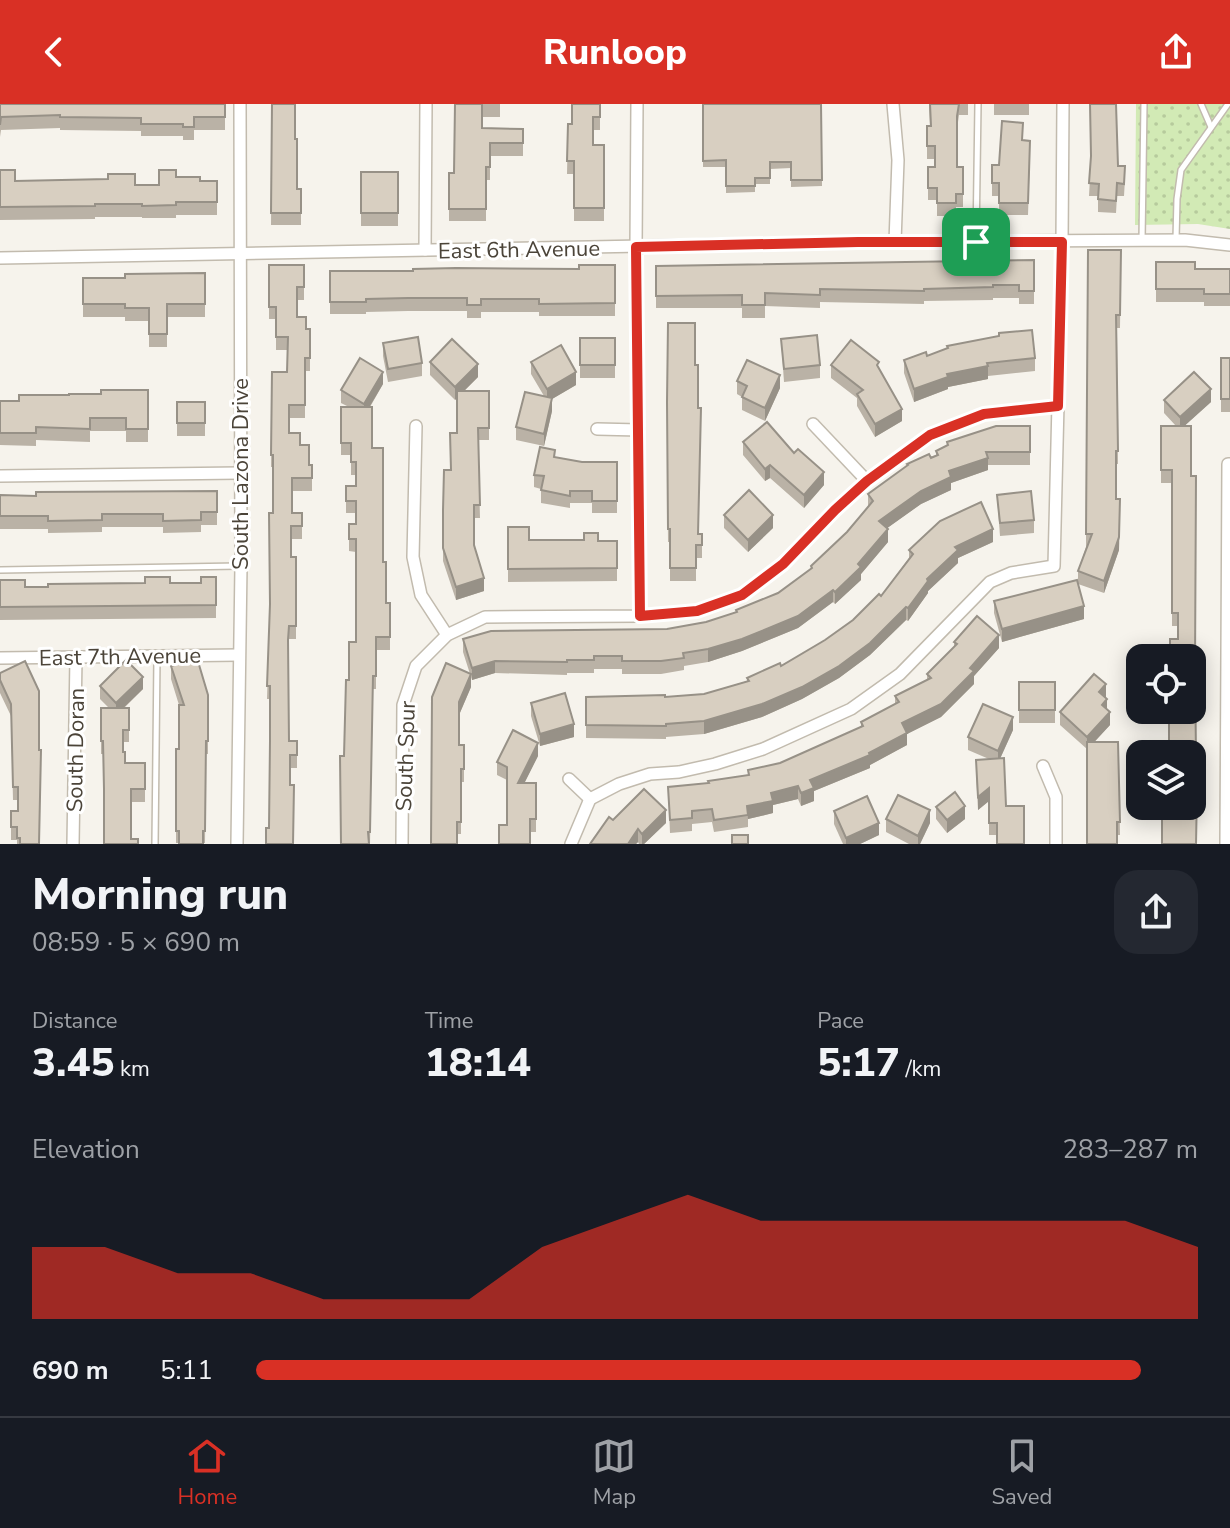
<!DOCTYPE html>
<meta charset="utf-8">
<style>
body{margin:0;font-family:"Nunito Sans",sans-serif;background:#242831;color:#f1f3f6;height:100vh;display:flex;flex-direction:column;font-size:30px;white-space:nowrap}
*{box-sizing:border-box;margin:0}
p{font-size:26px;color:#9ea1a6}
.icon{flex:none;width:44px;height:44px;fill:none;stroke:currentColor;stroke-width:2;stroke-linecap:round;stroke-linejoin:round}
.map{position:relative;height:740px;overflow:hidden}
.sheet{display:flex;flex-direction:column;background:#171b24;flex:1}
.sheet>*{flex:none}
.fabs{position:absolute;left:1126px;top:540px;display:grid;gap:16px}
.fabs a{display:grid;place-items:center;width:80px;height:80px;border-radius:16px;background:#171b24;box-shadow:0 4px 20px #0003;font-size:40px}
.pin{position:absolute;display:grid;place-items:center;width:68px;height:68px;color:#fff;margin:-34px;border-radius:16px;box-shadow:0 4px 12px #0006}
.round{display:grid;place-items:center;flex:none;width:84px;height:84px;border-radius:24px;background:#242831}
.summary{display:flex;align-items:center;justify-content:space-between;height:136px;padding:0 32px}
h1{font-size:44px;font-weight:800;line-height:60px}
.metrics{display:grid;grid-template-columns:repeat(3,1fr);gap:12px;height:136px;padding:8px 32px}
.metrics div{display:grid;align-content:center}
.metrics b{font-size:40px;font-weight:800}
.metrics small{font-size:22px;font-weight:400}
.metrics p{font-size:22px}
.chart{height:224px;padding:16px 32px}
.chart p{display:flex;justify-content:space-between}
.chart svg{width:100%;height:144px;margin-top:8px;fill:#d93025;opacity:.7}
ul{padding:0 32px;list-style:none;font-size:26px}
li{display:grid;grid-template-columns:128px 96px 1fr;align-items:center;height:60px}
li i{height:20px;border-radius:10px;background:#d93025}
header{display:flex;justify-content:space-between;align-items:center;height:104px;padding:0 32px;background:#d93025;color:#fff;font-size:36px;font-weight:800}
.tabs{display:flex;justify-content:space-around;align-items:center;height:112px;border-top:2px solid #363941;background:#171b24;font-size:22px;color:#9ea1a6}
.tabs a{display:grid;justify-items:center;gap:4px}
.tabs .current{color:#d93025}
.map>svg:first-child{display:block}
.grass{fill:url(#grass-dots)}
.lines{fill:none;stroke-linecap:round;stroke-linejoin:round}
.lane-casing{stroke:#c2bbae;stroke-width:8}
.street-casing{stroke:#c2bbae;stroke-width:14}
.lane{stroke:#fff;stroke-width:5}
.street{stroke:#fff;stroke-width:11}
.wall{fill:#bab2a6}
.shaded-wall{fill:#979187}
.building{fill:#d8cfc1;stroke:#979187;stroke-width:2}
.route-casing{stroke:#fff;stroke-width:16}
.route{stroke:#d93025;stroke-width:10}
.labels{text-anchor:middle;stroke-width:6;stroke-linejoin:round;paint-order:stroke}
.street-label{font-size:22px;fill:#4b4439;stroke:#fff}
</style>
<header><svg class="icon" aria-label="back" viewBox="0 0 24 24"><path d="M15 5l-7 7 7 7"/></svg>Runloop<svg class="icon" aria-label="share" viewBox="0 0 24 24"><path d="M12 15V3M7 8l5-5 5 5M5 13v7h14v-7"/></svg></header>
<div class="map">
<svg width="1230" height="740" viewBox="0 0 1230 740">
<defs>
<pattern id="grass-dots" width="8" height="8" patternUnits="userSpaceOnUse" patternTransform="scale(2)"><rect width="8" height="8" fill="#d2eab5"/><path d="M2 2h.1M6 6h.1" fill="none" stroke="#b6ca9c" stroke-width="1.8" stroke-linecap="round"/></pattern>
</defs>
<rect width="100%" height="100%" fill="#f6f3ec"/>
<polygon class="grass" points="1136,0 1230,0 1230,125 1198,120 1135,121"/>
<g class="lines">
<g class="lane-casing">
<g id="lane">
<polyline points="1201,0 1211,23"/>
<polyline points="1176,135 1177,95 1181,66 1228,0"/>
<polyline points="1142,136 1144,0"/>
<polyline points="976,137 978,0"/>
<polyline points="0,466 239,462"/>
<polyline points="155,740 157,553"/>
</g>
</g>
<g class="street-casing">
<g id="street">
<polyline points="637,0 636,143 640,512"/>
<polyline points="893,0 898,56 895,138"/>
<polyline points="425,146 426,0"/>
<polyline points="0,154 858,138 1185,136 1230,141"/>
<polyline points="813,320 867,377"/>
<polyline points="416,322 413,453 421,491 447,531"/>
<polyline points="597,325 639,326"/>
<polyline points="0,372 240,369"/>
<polyline points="0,554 239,551"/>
<polyline points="1043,662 1056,693 1056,740"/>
<polyline points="569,675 590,695"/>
<polyline points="590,695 619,680 650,670 679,668 715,660 763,645 851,605 900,570 990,478 1011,469 1054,462 1062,138 1063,0"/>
<polyline points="73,740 76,553"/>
<polyline points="237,740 241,462 240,0"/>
<polyline points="402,740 403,601 416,562 447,531 485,513 640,512 697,507 742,491 783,460 835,406 867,377 930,331 984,310 1058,302"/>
<polyline points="571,740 590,695"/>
<polyline points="1226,740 1228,360 1230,360"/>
</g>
</g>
<use href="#lane" class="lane"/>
<use href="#street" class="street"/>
</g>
<g class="wall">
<polygon points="0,0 225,0 225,26 194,26 194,36 183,36 183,32 141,32 141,27 60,26 60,24 1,26 0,33"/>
<polygon points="272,0 297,85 301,85 301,121 271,121"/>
<polygon points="455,0 500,0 500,13 482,13 482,24 523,25 523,52 490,52 490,76 486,76 486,117 449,117 449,69 454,69"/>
<polygon points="600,0 600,26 593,26 593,41 604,41 604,117 574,117 574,70 567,70 568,20 572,20"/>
<polygon points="703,0 821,0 822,82 791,83 791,64 770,65 770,80 755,80 755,88 726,89 726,63 703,63"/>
<polygon points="929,0 968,0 968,11 959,11 957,25 957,63 963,63 963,103 956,103 956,112 937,112 937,96 928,96 928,63 935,63 935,55 927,55 927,22 930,22"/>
<rect x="994" y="0" width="35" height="11"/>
<polygon points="1023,36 1030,50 1028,111 999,111 999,92 992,92 992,61 999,61"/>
<polygon points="1091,55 1118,62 1125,75 1124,92 1117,92 1116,109 1098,108 1098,92 1089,92"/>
<polygon points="0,66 15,77 159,81 176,73 200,77 217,77 217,111 176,111 176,114 142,114 142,113 95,113 95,115 0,116"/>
<rect x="361" y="68" width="37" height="54"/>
<polygon points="1121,146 1120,224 1117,224 1118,360 1116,360 1116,395 1119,446 1104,489 1078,480 1084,515 1002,538 994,509 994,497 1078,478 1078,467 1086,443 1086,430"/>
<polygon points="1034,156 1034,200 1019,200 1019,194 993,194 993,196 924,197 924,200 820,198 820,204 765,202 765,214 742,214 742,204 656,204 656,162"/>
<polygon points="1156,158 1195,165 1230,165 1230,202 1204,202 1204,198 1156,198"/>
<polygon points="269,161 304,161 304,196 297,196 297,213 306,225 310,225 310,267 305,267 305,314 289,314 289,329 300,341 309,361 312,361 312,387 292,387 292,409 302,409 302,435 291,435 291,453 296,453 296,535 289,535 289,637 297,637 297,664 290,664 269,724 270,595 267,595 273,409 273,363 271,363 272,268 287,268 287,246 276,246 276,215 269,215"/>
<polygon points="615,161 615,212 539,212 539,208 481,208 481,214 467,214 467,207 408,207 366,208 366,210 330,210 330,167 579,165"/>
<polygon points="205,169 205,213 167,213 167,243 149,243 149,217 125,217 125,213 83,213 83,174 125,174"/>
<rect x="580" y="234" width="35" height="40"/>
<polygon points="781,235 820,261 820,274 784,278"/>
<polygon points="383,239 422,259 422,272 388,278 383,252"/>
<polygon points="1035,254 1035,267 988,272 988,275 948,283 948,285 914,298 904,269 904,256"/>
<rect x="1221" y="254" width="9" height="54"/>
<polygon points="430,258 478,273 464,287 489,287 489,336 478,336 480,414 474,414 474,441 484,487 456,496 443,457 443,406 457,329 457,294 455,296 430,271"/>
<polygon points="531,258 576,281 552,295 552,307 544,342 516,336 516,323 544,292 531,270"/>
<polygon points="695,261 699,430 702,430 702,454 696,454 696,477 670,477 670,438 668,438 667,311"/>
<polygon points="831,261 879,265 902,317 875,333 857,302 857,294 831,274"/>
<polygon points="737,277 780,284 765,317 742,306 742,293 737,290"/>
<polygon points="383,280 370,303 372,344 383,458 386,499 390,499 390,546 376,546 376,585 373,585 370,740 341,740 349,576 356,538 356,448 349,447 349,420 356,420 356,409 346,409 346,382 356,382 356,371 351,371 351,351 341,351 341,303 349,303 341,299 341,286"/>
<polygon points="148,286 148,338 126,338 126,327 90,327 90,338 36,336 36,342 0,341 0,297 19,297 69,291"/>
<polygon points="1164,296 1211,298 1184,322 1191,372 1196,664 1192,664 1192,650 1178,535 1178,522 1172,522 1172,379 1161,379 1161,322 1176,322 1164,309"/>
<rect x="177" y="298" width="28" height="34"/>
<polygon points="1030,322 1030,361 988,361 988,366 951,379 951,386 921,400 887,424 888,438 861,470 861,476 835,500 833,498 798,524 742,547 708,558 684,562 684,566 661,570 622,570 622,565 594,565 594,569 567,569 567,571 495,569 472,576 471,573 471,583 459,611 459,641 464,641 464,678 461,678 461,730 457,730 432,593 470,570 463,548 463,535 667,525 706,518 736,508 736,506 778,489 811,465 811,462 847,428 868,403 868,390 907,362 907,360 936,351 936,347 947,342 947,338"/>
<polygon points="743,338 824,381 804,404 770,374 765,377 743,351"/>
<polygon points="555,353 582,358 617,358 617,409 592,409 592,399 570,399 570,404 541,399 541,385 534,383 534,371"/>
<polygon points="217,387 217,421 201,421 201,428 163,429 163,423 102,423 102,428 48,429 48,425 0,425 0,391 36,392"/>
<polygon points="997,391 1034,416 1034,429 1000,432"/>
<polygon points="724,411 773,424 748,448 724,424"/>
<polygon points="508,423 529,436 617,437 617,477 508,478"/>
<polygon points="993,438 958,454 958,459 928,487 928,489 908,517 906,516 870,551 839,574 802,595 762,613 704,630 666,633 666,635 586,634 586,593 665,593 704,590 747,577 747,574 781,562 825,536 853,516 881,492 909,454 909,446"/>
<polygon points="216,473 216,514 0,516 0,476 25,483 48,483 201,479"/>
<polygon points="954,538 999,544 974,572 974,580 941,613 907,630 907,641 870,661 870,664 814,687 814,697 801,702 798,695 773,701 773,709 748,715 748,723 714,728 712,718 692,720 692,727 670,729 668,683 708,679 748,671 748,666 780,659 861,623 861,618 895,600 895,592 927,576 927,570 954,543"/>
<polygon points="25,557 39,740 17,740 17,736 11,736 11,707 18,707 18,696 13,696 11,612 0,589 0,569"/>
<polygon points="171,562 208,591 208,650 206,650 205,739 176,739 176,645 179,645 179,601 171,575"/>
<rect x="1019" y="578" width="36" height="41"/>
<polygon points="100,582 143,585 124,604 129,604 129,638 123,638 123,648 125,659 145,659 145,698 131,698 104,740 104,695 103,650 101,650 101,604 109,604 100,595"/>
<polygon points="1105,593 1110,621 1094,638 1118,638 1120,731 1117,731 1087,645 1060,621 1060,608"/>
<polygon points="531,599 574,633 540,642 531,612"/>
<polygon points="1013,626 1000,655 997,731 989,731 989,697 978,706 976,669 976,656 989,655 968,646 968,633"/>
<polygon points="538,652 524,679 536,679 536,728 530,728 507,721 507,676 497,671 497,658"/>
<polygon points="936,703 965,715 947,729 936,715"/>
<polygon points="834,707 879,731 860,740 843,740 834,720"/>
<polygon points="886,715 930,719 920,740 909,740 886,728"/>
<polygon points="613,716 666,719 644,740 639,740 638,738 636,740 590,740"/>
</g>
<g class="shaded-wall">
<polygon points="478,260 478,273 455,296 455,283"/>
<polygon points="988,262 988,275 948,283 948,285 914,298 914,285 947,270"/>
<polygon points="383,268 383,280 364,312 364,300"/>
<polygon points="576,268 576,281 547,298 547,285"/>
<polygon points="780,271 780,284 765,317 765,304"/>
<polygon points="1211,285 1211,298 1180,326 1180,313"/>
<polygon points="552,295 552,307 544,342 544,330"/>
<polygon points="902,305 902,317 875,333 875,320"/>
<polygon points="988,354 988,366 951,379 951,386 921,400 879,430 879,417 949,367"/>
<polygon points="770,361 770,374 765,377 765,365"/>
<polygon points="824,368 824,381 804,404 804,391"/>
<polygon points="1120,408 1119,446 1104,489 1104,477"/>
<polygon points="773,411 773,424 748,448 748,436"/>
<polygon points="888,425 888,438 861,470 861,476 835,500 835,488"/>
<polygon points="993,425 993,438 958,454 958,459 928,487 928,489 908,517 908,504 927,475 955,443"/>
<polygon points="484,474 484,487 456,496 456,483"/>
<polygon points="833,486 833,498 798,524 742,547 708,558 708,545"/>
<polygon points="1084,502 1084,515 1002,538 1002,525"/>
<polygon points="906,503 906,516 870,551 839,574 802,595 762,613 704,630 704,617"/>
<polygon points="999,531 999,544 974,572 974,580 941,613 907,630 907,641 870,661 870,664 814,687 814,697 801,702 801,689 810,676 869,649 902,619 970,564"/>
<polygon points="495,557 495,569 472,576 472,564"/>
<polygon points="471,570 471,583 459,611 459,598"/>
<polygon points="143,573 143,585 116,611 116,599"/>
<polygon points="1106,580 1106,593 1099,600 1099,588"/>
<polygon points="1107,595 1107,608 1102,601"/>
<polygon points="1110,608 1110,621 1087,646 1087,633"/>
<polygon points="1013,613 1013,626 998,659 998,647"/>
<polygon points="574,620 574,633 540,642 540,630"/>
<polygon points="538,639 538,652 518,692 518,679"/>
<polygon points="798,682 798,695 773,701 773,709 748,715 747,702 771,689"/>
<polygon points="989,684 989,697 978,706 978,693"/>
<polygon points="965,702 965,715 947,729 947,716"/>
<polygon points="666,706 666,719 644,740 642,740 642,730"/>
<polygon points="930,706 930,719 920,740 918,740 918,732"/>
<polygon points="879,719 879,731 860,740 846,740 846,734"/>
<polygon points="638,725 638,738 636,740 628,740"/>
</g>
<g class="building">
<polygon points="0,0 225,0 225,13 194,13 194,23 183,23 183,20 141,20 141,14 60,13 60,11 1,13 0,21"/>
<polygon points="272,0 295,0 295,35 297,35 297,85 301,85 301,109 271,109"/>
<polygon points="455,0 482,0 482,24 523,25 523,39 490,39 490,63 486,63 486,105 449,105 449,69 454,69"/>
<polygon points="572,0 600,0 600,13 593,13 593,41 604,41 604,104 574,104 574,57 567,57 568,20 572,20"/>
<polygon points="703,0 821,0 822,76 791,76 791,58 770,58 770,74 755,74 755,82 726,82 726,56 703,57"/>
<polygon points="930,0 959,0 957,12 957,63 963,63 963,90 956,90 956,99 937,99 937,84 928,84 928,63 935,63 935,42 927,42 927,22 931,22"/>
<polygon points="1090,0 1116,0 1118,62 1125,62 1124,80 1117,79 1116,97 1098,95 1099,80 1089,79 1091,52"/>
<polygon points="1002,17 1023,19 1022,36 1030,37 1028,99 999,99 999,79 992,79 992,61 999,61"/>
<polygon points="0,66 15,66 15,77 108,75 108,70 135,70 135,81 159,81 159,66 176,66 176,73 200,73 200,77 217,77 217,98 176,98 176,101 142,102 142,100 95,100 95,102 0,103"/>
<rect x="361" y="68" width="37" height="41"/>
<polygon points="1088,146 1121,146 1120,211 1116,211 1118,347 1116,347 1116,395 1120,395 1119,433 1104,477 1078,467 1092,430 1086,430"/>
<polygon points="1034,156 1034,187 1019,187 1019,181 993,181 993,183 924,185 924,187 820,185 820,191 765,189 765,201 742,201 742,191 656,192 656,162"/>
<polygon points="1156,158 1195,158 1195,165 1230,165 1230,190 1204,190 1204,185 1156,185"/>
<polygon points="269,161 304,161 304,183 297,183 297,213 306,213 306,225 310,225 310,254 305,254 305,301 289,301 289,329 300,329 300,341 309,341 309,361 312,361 312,374 292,374 292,409 302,409 302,422 291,422 291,453 296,453 296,522 289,522 288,536 289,637 297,637 297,651 290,651 290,681 294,681 293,740 266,740 266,724 269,724 270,637 270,582 267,582 270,500 269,409 273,409 273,351 271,351 272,268 287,268 288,233 276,233 276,203 269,203"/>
<polygon points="579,161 615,161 615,199 539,200 539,195 481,195 481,201 467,201 467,194 408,194 366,195 366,198 330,198 330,167 413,167 413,165 456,164 579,165"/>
<polygon points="205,169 205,200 167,200 167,230 149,230 149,204 125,204 125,200 83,200 83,174 125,174 125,170"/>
<polygon points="668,219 695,219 695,261 698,261 698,304 701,304 698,430 702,430 702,441 696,441 696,464 670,464 670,425 668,425 667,298"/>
<polygon points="1032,226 1035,254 987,259 988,262 947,270 948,273 914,285 904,256 926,248 927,252 948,244 947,242 999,232 999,229"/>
<polygon points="817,231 820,261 784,265 781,235"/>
<polygon points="418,233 422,259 388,265 383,239"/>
<rect x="580" y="234" width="35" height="27"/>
<polygon points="452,235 478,260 455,283 430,258"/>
<polygon points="851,236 879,258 877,261 902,305 875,320 857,290 863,286 831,261"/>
<polygon points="561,241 576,268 547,285 531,258"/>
<polygon points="360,254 383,268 364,300 341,286"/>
<rect x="1221" y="254" width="9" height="41"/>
<polygon points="747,256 780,271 765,304 742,293 747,282 737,277"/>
<polygon points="1194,268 1211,285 1180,313 1164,296"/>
<polygon points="101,286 148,286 148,325 126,325 126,314 90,314 90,325 36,323 36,329 0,329 0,297 19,297 19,291 69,291 69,290 101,290"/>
<polygon points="457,287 489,287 489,324 478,324 480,401 474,401 474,441 484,474 456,483 443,444 443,406 444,366 451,366 450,329 457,329"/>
<polygon points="525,288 552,294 544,330 516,323"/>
<rect x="177" y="298" width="28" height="21"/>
<polygon points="341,303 372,303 372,344 383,344 383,458 386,458 386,499 390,499 390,533 376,533 376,572 373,572 370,728 368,728 369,740 341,740 340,652 344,652 346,576 349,576 349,538 356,538 356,435 349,435 349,420 356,420 356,397 346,397 346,382 356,382 356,358 351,358 351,339 341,339"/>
<polygon points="767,318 794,349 798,345 824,368 804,391 770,361 765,365 743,338"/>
<polygon points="996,322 1030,322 1030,348 986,348 988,354 949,367 951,373 921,387 879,417 888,425 858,460 861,463 835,488 833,486 798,512 742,535 708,545 683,549 684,554 661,557 622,557 622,552 594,552 594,556 567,556 567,558 495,557 472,564 463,535 491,527 667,525 706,518 737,508 736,506 778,489 812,464 811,462 847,428 873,397 868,390 908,361 907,360 929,350 931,354 938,351 936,347 948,341 947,338"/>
<polygon points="1161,322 1191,322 1191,372 1196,372 1195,564 1196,651 1192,651 1192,650 1169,650 1169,606 1192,606 1192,554 1170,554 1170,535 1178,535 1178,509 1172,509 1172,366 1161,366"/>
<polygon points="540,343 555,346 554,353 582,358 617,358 617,397 592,397 592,387 570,387 570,392 541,386 544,372 534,371"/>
<polygon points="749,386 773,411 748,436 724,411"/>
<polygon points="217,387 217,408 201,408 201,416 163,417 163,410 102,410 102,416 48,417 48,412 0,412 0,391 36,392 36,388"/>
<polygon points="1031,387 1034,416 1000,419 997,391"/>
<polygon points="981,398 993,425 955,443 958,446 927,475 928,477 908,504 906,503 870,539 839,562 802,583 762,600 704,617 666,620 666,622 586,621 586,593 665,591 665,593 704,590 749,577 747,574 780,559 781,562 825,536 853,516 879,490 881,492 913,450 909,446 940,417"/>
<polygon points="508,423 529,423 529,436 584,436 584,429 598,429 598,437 617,437 617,464 508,465"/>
<polygon points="145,473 170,473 170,479 201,479 201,473 216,473 216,501 0,503 0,476 25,476 25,483 48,483 48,480 145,479"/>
<polygon points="1077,476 1084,502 1002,525 994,497"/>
<polygon points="977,512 999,531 970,564 974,567 941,600 902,619 907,629 869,649 870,651 810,676 814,684 801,689 798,682 771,689 773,697 747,702 748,711 714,716 712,705 692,707 692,714 670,716 668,683 709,679 708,677 749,671 748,666 780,659 863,622 861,618 899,598 895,592 931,574 927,570 957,540 954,538"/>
<polygon points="197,554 208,591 208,637 206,637 205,727 203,727 203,740 179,740 179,727 176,727 176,645 179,645 179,601 184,601 171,562"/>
<polygon points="126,556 143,573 116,599 100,582"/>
<polygon points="25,557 39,587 39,646 41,646 39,740 20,740 20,734 17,734 17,723 11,723 11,707 18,707 18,683 13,683 11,600 0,576 0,569"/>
<polygon points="446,559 471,570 459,598 459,641 464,641 464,665 461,665 461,718 457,718 457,740 431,740 432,593"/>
<polygon points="1094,570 1106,580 1099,588 1107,595 1102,601 1110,608 1087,633 1060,608"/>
<rect x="1019" y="578" width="36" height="28"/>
<polygon points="565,589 574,620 540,630 531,599"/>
<polygon points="983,600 1013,613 998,647 968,633"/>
<polygon points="101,604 129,604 129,626 123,626 123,648 125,648 125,659 145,659 145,685 131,685 131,735 138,735 138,740 104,740 104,685 103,637 101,637"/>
<polygon points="513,626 538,639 518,679 536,679 536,715 530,715 530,740 499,740 499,721 507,721 507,663 497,658"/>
<polygon points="1087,638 1118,638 1120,718 1117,718 1117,740 1087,740"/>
<polygon points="1004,654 1006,702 1024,702 1024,740 997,740 997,719 989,719 989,684 978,693 976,656"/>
<polygon points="644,685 666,706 642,730 638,725 628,740 590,740 609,713 613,716"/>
<polygon points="1192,686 1197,686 1196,740 1162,740 1162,702 1192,702"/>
<polygon points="955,688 965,702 947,716 936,703"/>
<polygon points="898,691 930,706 918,732 886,715"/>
<polygon points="867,692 879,719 846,734 834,707"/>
<rect x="732" y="731" width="16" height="9"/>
</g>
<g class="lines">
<g class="route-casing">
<polygon id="route" points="858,138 1062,138 1058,302 984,310 930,331 867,377 835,406 783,460 742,491 697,507 640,512 636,143"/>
</g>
<use href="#route" class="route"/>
</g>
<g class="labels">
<g class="street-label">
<text transform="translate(519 145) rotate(-1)" y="8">East 6th Avenue</text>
<text transform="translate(240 370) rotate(-90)" y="8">South Lazona Drive</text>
<text transform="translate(120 552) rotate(-1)" y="8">East 7th Avenue</text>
<text transform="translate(75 646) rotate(-89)" y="8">South Doran</text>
<text transform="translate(405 652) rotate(-88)" y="8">South Spur</text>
</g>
</g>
</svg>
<div class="fabs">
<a><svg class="icon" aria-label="locate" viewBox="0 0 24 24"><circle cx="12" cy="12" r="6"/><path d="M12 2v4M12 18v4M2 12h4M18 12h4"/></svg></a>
<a><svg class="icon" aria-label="layers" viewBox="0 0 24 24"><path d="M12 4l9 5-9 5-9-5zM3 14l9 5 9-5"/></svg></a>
</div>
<div class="pin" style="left:976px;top:138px;background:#1e9e55"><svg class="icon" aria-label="arrive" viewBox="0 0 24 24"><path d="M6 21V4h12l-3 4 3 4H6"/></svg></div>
</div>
<section class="sheet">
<div class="summary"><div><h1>Morning run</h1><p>08:59 · 5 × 690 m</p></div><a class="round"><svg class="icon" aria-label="share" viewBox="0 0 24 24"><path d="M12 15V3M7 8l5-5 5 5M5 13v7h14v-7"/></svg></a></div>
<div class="metrics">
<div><p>Distance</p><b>3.45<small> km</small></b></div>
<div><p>Time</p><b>18:14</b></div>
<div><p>Pace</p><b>5:17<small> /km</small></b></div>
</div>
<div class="chart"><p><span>Elevation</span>283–287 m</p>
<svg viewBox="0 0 160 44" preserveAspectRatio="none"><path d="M0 44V22L10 22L20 30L30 30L40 38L50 38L60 38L70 22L80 14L90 6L100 14L110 14L120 14L130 14L140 14L150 14L160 22V44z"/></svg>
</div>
<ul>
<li><b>690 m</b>5:11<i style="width:94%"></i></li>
</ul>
</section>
<nav class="tabs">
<a class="current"><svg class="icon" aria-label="home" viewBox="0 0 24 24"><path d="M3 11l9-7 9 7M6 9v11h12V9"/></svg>Home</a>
<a><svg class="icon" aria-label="map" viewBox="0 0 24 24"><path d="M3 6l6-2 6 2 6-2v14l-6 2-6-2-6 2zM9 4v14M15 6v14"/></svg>Map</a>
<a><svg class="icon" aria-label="saved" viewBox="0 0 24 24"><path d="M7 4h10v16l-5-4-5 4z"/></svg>Saved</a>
</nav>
